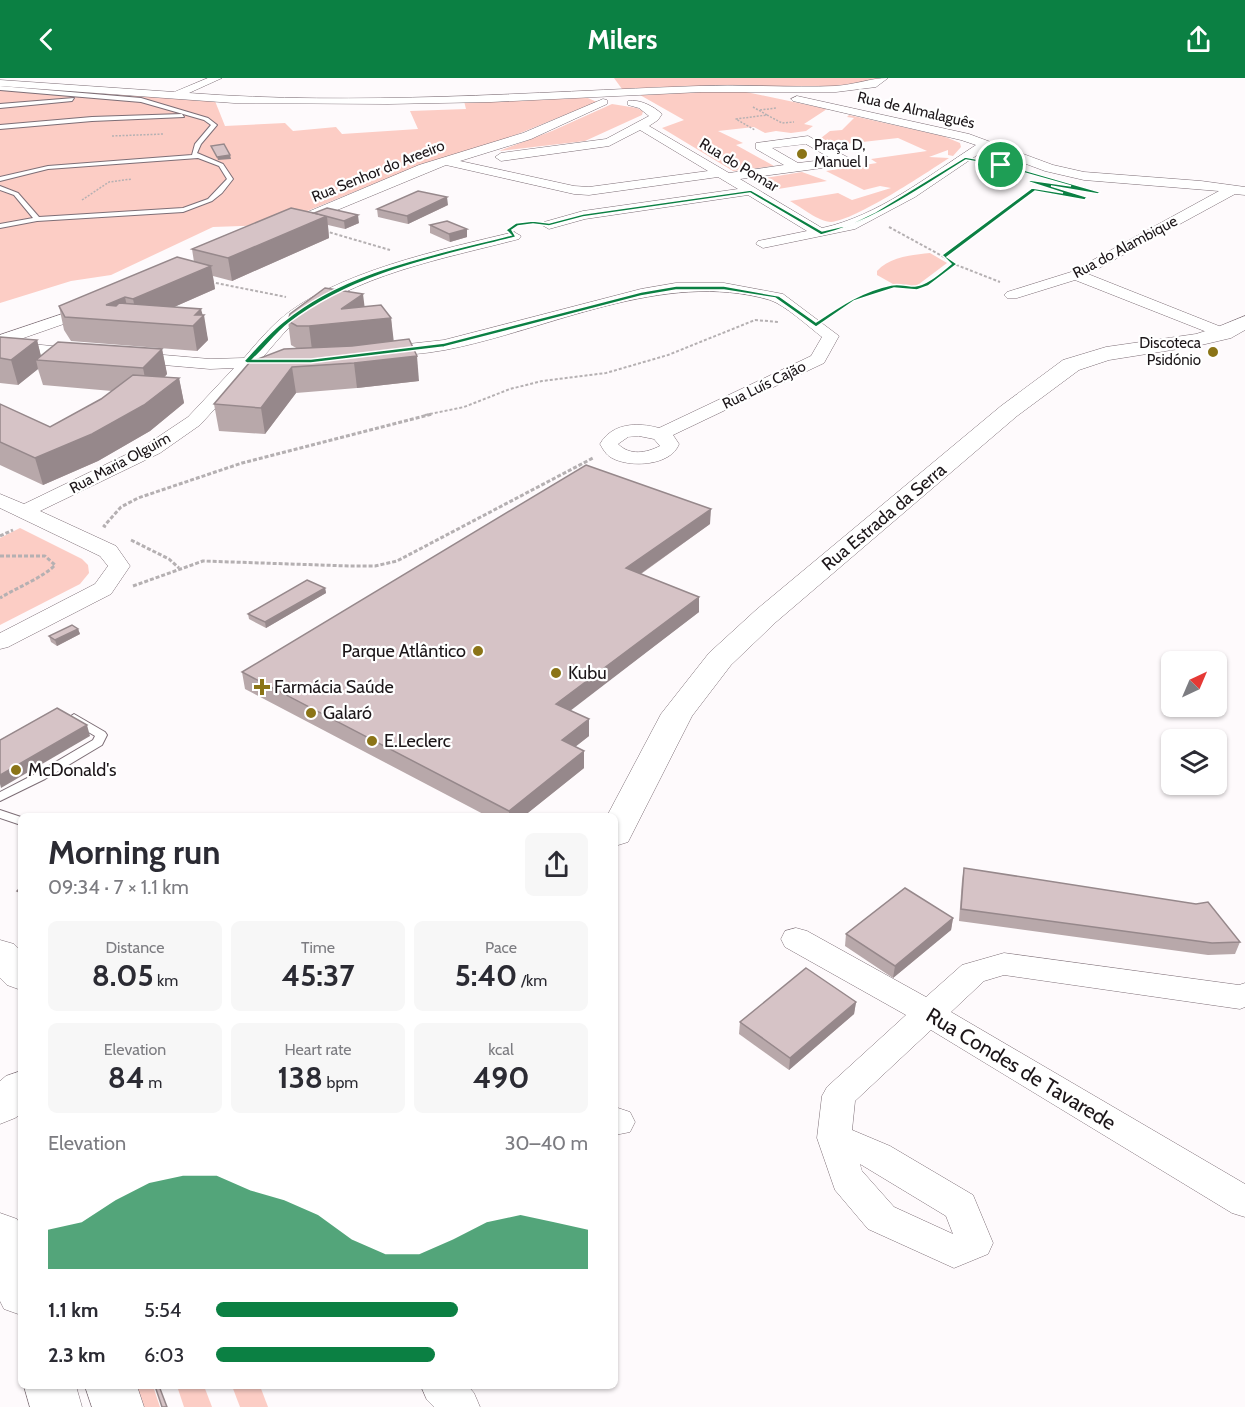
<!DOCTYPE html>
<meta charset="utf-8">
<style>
body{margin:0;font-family:Cabin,sans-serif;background:#f7f7f7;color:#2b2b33;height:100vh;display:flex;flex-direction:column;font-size:22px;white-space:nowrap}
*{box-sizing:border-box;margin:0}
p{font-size:20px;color:#7c7c81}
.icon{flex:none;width:33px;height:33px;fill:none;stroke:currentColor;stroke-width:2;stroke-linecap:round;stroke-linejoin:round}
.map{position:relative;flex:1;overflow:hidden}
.details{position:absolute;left:18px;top:735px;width:600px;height:576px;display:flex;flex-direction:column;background:#fff;border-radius:9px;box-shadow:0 2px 4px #0004}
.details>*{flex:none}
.needle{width:39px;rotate:44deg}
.controls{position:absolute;left:1161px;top:573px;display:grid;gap:12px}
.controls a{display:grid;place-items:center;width:66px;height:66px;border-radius:9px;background:#fff;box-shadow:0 2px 4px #0004;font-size:30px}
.pin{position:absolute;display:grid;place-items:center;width:51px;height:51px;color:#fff;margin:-26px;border:3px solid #fff;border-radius:50%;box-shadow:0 2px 6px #0007}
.round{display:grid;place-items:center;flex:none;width:63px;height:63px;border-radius:9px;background:#f7f7f7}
.summary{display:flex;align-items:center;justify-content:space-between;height:102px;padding:0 30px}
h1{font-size:33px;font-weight:800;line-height:45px}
.figures{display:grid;grid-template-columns:repeat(3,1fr);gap:9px;height:102px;padding:6px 30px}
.figures div{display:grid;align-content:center;border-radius:9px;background:#f7f7f7;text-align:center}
.figures b{font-size:30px;font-weight:800}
.figures small{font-size:16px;font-weight:400}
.figures p{font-size:16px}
.chart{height:168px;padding:12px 30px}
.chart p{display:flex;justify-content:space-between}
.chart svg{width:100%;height:108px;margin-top:6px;fill:#0b8043;opacity:.7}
ul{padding:0 30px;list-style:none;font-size:20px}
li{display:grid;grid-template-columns:96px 72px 1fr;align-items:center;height:45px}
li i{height:15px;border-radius:8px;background:#0b8043}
header{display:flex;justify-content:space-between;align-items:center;height:78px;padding:0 30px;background:#0b8043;color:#fff;font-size:27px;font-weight:800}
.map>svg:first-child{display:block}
.green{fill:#fccdc5}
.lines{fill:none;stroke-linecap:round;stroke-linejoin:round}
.lane-casing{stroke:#7d6e76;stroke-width:2}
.street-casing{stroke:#7d6e76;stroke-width:1}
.secondary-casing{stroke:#7d6e76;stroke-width:1}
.path-far2{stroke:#b5b0b2;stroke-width:1.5;stroke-dasharray:2 1.5;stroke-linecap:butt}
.path-far1{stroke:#b5b0b2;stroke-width:2;stroke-dasharray:3 2;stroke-linecap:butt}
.path{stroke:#b5b0b2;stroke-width:3;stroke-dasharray:4 2;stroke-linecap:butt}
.lane{fill:#fff;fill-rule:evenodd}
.street{fill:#fff;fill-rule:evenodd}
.secondary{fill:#fff;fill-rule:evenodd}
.wall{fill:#b8a8aa}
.shaded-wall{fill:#96888b}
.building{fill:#d6c3c6;stroke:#96888b;stroke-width:1.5}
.route{fill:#0b8043;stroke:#fff;stroke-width:1.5;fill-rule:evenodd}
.poi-dot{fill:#8b7417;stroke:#fff;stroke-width:2}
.labels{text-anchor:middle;stroke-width:4.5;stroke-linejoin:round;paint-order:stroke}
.far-street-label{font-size:15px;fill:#1c1619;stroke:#fff}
.far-poi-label{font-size:15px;fill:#1c1619;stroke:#fff;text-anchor:start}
.street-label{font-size:18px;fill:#1c1619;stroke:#fff}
.poi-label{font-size:18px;fill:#1c1619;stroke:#fff;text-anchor:start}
.near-street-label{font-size:21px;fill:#1c1619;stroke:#fff}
</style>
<header><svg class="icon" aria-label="back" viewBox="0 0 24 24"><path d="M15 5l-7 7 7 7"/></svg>Milers<svg class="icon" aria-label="share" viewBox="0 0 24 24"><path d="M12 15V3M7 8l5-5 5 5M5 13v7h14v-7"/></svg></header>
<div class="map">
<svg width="1245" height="1329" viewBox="0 0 1245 1329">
<rect width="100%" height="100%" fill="#fefafc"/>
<g class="green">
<polygon points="614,0 883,0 872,7 836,11 622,11"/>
<polygon points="0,7 215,23 225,48 285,45 293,53 336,49 342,56 418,51 410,33 466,31 464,23 581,17 597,24 491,67 425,85 273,147 213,149 111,197 71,203 0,225"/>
<polygon points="706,13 746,14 827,31 804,46 813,48 806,53 791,55 776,53 765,55 754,49 718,53 743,65 736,67 774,88 733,93 662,50 684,42 640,17"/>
<polygon points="612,26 637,30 643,33 642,37 585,63 499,73 552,53"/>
<path d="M849,37L943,58L960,65L961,69L953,78L948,77V72L929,79L949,80C926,95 856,142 831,144C819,144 801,129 790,123L838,115L852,122L891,110L880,108L864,112L826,93L877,85L871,81L927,73L898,60L836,67L821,60L830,53L842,52L854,40L847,39Z"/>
<polygon points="802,94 827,103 772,112 753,102"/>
<path d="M930,175L947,185L915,209L893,206L877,197V193C889,179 912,177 930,175Z"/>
<polygon points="20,450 82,481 88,487 89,495 80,506 0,547 0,460"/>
<polygon points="125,1308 153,1308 160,1329 132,1329"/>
<polygon points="177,1308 204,1308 212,1329 184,1329"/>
<polygon points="232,1308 260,1308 268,1329 240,1329"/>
</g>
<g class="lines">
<g class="lane-casing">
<g id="lane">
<polygon points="0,8 141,20 208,40 217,47 201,66 197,75 223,86 233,101 222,115 212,123 183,134 37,143 0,150 0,146 33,140 14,117 0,112 0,108 18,115 39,139 183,130 208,121 227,101 219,88 198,80 48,91 0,103 0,99 48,88 192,77 195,66 211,47 204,42 141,24 0,12"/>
<polygon points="74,20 72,23 0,30 0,26"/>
<polygon points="182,36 184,39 92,43 0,51 0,47 92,39"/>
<polygon points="74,636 105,654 107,657 102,667 45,701 0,723 0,714 37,695 93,662 95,658 70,643 68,640"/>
<polygon points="0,732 21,739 21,747 0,740"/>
</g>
</g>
<g class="street-casing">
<g id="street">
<path d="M208,0H222L189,15C359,28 529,14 699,8C744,6 790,10 835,8C854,7 871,0 888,0L876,9L836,14H701L491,24L388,26L234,25L0,8V2L174,14Z"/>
<path d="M797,18L969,56L1053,87L1084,94L1201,103L1245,109V117L1235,116L1088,196L1229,252L1231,255L1229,258H1217L1075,202L1017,220H1007L1004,217L1007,214L1071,194L1219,113L1084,102L1045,93L986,71L915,119L855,151L763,170L756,166L758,163L807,153L748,117L585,141L549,151L542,147L544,144L583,133L738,111L718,99L589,117L574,116L446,87L301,147H291L289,144L291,141L419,87L523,55L603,21L607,22V26L531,61L460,83L574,108L589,109L708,93L640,52L609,68L501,83L495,79L501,75L606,61L649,38L639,30L628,27V23C640,21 653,28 662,36L658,42L649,48L729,95L784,87L756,71V65L808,58L849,80L851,83L849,86L845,87L740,101L822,150C878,138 928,98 976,67L961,62L793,23L791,21ZM806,66L832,81L798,85L772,70Z"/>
<path d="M514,154L521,158L519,161C443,181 354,196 291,248C281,257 272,269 263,279H290L293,283L290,287L253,289L200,347L160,375L40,433L116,468L130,488L111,516L8,569L0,571V555L95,506L108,488L100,478L0,430V416L24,426L146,367L188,339L234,290L210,291L129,284L123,283L121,279L123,275L129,274L210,281L244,280C255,267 266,254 278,243C333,194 444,171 514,154Z"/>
<path d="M676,205H724L783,216L839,258L824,285L673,357L679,366C671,388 630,390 612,380C606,377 603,371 600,366C612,345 637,344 659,350L811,278L822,259C809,249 785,227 770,222C663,191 549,252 445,272C424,276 402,277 381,279L373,274L381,269L444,262L641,211ZM639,358L654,361L660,368C646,375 630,378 618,366L628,359Z"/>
<polygon points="95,225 103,230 101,233 12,264 81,271 89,276 87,280 81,281 0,273 0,257"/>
<path d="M796,850L807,853L926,919L962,887L1004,875L1239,907L1245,905V929L1240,931L1004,897L984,903L951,934L1245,1106V1139L1232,1135L931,952L855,1023L852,1052L890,1068L973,1117L993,1165L988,1176L954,1190L868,1151L835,1112L817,1060L822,1018L827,1009L906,937L785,869L781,861L785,853ZM860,1086L946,1138L953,1156L894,1129L862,1093Z"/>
<polygon points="615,1029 630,1034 635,1044 630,1054 615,1057"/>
<polygon points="421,1308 468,1308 474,1315 480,1329 434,1329 427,1322"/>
</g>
</g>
<g class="secondary-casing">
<g id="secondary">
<polygon points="1245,238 1245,252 1231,260 1197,268 1109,282 1079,292 1017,338 776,544 731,587 692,638 628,764 615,768 615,738 607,738 661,636 709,575 756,532 1001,328 1063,282 1106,269 1196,256 1215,250"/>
<polygon points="0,862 14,866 21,873 21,912 7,907 0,900"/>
<polygon points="21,993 21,1036 15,1040 0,1046 0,1003 6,998"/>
<polygon points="0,1135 17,1141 21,1148 21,1237 4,1231 0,1223"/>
<polygon points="24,1308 76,1308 82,1329 30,1329"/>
<polygon points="85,1308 137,1308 144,1329 92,1329"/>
</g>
</g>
<g class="path-far2">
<polyline points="753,29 767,37 736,41 755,52"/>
<polyline points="760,32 776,30"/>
<polyline points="767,37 782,45 794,44"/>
<polyline points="112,58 164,56"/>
<polyline points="82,122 109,104 132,101"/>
<polyline points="987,147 1034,111 1085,120 1065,114"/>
</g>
<g class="path-far1">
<polyline points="988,145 944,179 954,186 1000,204"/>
<polyline points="889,149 944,179"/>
<polyline points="325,153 390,172"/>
<polyline points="211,204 286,219"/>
<polyline points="832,237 853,222 878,211 924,208 954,186"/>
<polyline points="425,337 464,329 510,311 542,303 606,295 668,277 755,242 779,244"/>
</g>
<g class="path">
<polyline points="106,449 104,448 121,429 138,420 242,385 432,336"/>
<polyline points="0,458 13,452"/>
<polyline points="131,462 169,481 179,490"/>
<path d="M0,478H45L55,487C44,499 16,510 0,520"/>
<polyline points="133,508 203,483 349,488 375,488 397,483 593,380"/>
</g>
<use href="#lane" class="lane"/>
<use href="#street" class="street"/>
<use href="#secondary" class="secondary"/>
</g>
<g class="wall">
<polygon points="448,127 408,146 378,139 377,131"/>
<polygon points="291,130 359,145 345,151 328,147 329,160 232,203 213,198 215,211 174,229 202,237 208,262 197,273 71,263 64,252 59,228 194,184 192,171"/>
<polygon points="430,147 467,159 450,164 430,155"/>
<polygon points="364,229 391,240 393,263 419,303 357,310 296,315 265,356 219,353 214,326 298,271 291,267 288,243"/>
<polygon points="0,259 37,262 41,278 162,271 167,296 165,299 179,300 184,325 150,353 98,383 43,407 0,387 0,326 50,349 101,321 112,313 43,307 38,291 18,307 0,305"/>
<polygon points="710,446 641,496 699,534 570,632 589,658 575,669 584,673 584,690 524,738 487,738 245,611 242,594"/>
<polygon points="325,510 326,515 266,550 249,541 248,536"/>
<polygon points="78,551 80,556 57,568 51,564 49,558"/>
<polygon points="964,790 1240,864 1235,876 1208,877 959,843 962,802"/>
<polygon points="953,840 951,852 893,900 845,868 846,856"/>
<polygon points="856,924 854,936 789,992 739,956 740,944"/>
</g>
<g class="shaded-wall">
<polygon points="230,77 231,81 218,82 217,79"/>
<polygon points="447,119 448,127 408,146 407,138"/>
<polygon points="358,137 359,145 345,151 344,143"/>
<polygon points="327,138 329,160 232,203 228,180"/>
<polygon points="467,151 467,159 450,164 449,156"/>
<polygon points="211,188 215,211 140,244 138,244 133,221"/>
<polygon points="363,216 366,240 391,240 394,265 312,272 309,248 341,231"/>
<polygon points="125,219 130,243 106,227"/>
<polygon points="201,231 203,238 204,237 208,262 197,273 193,248 195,237"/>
<polygon points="37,262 42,283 36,282 38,291 18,307 11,282"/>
<polygon points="162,271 167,296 148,315 143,290"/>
<polygon points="417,278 419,303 357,310 354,285"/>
<polygon points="292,289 296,315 265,356 261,330"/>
<polygon points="179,300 184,325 150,353 98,383 43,407 35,380"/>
<polygon points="711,431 710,446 626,506 626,490"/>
<polygon points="325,510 326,515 266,550 265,544"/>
<polygon points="699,519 699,534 557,643 556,626"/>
<polygon points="78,551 80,556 57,568 55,562"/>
<polygon points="589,641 589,658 562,679 562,662"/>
<polygon points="87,647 90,658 1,710 0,706 0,697"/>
<polygon points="584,673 584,690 524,738 509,738 509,733"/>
<polygon points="953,840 951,852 893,900 895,888"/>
<polygon points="856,924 854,936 789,992 790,980"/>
</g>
<g class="building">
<polygon points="224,66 230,77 217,79 211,68"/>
<polygon points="418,113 447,119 407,138 377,131"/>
<polygon points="291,130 327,138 228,180 192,171"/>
<polygon points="327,130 358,137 344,143 314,135"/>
<polygon points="447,143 467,151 449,156 430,147"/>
<polygon points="177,179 211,188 133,221 125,219 106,227 116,228 119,225 201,231 195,237 204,237 193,248 65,239 59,228"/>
<polygon points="325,210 363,216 341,231 381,227 391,240 309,248 297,248 288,243 290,236"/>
<polygon points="0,259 37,262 11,282 0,280"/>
<polygon points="409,261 417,278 354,285 292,289 261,330 214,326 250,284 284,271 352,268"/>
<polygon points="58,264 162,271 143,290 36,282"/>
<polygon points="133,297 179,300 144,327 92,356 35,380 0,364 0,326 50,349 101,321"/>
<polygon points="586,387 711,431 626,490 699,519 556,626 589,641 562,662 584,673 509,733 242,594"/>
<polygon points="307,502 325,510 265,544 248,536"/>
<polygon points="72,547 78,551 55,562 49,558"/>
<polygon points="57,630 87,647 0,697 0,662"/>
<polygon points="964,790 1196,826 1208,824 1240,864 1212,865 961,831"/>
<polygon points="21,809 21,815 17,813"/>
<polygon points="905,810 953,840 895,888 846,856"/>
<polygon points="806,890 856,924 790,980 740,944"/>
<polygon points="155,1308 159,1308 167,1329 162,1329"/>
</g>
<path class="route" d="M965,79L1003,86L1100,114L1098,116L1051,108L1087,119L1085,122L1035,113L947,179L957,186L928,208L917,212L894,210L869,218L854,223L816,249L775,220L724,212H676L641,218L444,269L311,285H247L244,283C256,270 269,255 283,244C346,192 434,177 511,157L506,152L516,145L533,143L549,145L583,136L751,112L822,153L848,147L875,134ZM966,82L1000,88L1071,108L1029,102V104L1063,115L1032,110L942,177L951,186C941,194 927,207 915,208C907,208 899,205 891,207C862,213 840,228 816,244L779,218L724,208H676L641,214L444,265L311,281H253C265,270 276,255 289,245C354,195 438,179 516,159L512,152L518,148L533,146L549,148L583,139L750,115L821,157C875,143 919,111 966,82Z"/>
<g class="poi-dot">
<circle cx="802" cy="76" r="6"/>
<circle cx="1213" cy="274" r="6"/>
<circle cx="478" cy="573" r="6"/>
<circle cx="556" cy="595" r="6"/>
<path d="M259 600h6v6h6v6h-6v6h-6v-6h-6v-6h6z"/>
<circle cx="311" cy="635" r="6"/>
<circle cx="372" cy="663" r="6"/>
<circle cx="16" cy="692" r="6"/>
</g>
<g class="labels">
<g class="far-street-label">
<text transform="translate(916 32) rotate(13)" y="5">Rua de Almalaguês</text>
<text transform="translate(739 87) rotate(31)" y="5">Rua do Pomar</text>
<text transform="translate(378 93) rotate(-22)" y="5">Rua Senhor do Areeiro</text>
<text transform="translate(1125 169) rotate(-28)" y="5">Rua do Alambique</text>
<text transform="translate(764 307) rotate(-26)" y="5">Rua Luís Cajão</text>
<text transform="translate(120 385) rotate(-28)" y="5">Rua Maria Olguim</text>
</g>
<g class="far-poi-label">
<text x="814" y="72">Praça D,<tspan x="814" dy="17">Manuel I</tspan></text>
<text x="1201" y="270" text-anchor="end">Discoteca<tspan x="1201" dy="17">Psidónio</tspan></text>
</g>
<g class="street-label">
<text transform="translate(884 439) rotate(-40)" y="6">Rua Estrada da Serra</text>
</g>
<g class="poi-label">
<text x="466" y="579" text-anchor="end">Parque Atlântico</text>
<text x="568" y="601">Kubu</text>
<text x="274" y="615">Farmácia Saúde</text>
<text x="323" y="641">Galaró</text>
<text x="384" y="669">E.Leclerc</text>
<text x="28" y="698">McDonald's</text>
</g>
<g class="near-street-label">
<text transform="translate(1021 991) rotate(31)" y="7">Rua Condes de Tavarede</text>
</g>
</g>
</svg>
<div class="controls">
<a><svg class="needle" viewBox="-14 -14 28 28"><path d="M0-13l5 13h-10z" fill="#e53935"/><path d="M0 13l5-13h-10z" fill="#7c7c81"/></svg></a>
<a><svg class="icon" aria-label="layers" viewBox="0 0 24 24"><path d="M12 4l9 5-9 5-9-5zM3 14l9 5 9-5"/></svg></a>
</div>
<div class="pin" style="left:1001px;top:87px;background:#1e9e55"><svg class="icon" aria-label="arrive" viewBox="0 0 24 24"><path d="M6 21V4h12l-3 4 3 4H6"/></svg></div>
<section class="details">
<div class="summary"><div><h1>Morning run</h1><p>09:34 · 7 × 1.1 km</p></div><a class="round"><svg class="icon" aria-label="share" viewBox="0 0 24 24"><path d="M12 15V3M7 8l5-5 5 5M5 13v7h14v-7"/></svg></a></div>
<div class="figures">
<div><p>Distance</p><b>8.05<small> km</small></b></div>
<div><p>Time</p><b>45:37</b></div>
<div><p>Pace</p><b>5:40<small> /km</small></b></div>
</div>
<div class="figures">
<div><p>Elevation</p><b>84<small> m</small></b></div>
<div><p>Heart rate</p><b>138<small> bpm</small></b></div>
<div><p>kcal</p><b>490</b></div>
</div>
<div class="chart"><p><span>Elevation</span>30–40 m</p>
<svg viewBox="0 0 160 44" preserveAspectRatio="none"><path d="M0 44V28L10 25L20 16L30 9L40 6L50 6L60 12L70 16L80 22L90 32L100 38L110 38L120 32L130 25L140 22L150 25L160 28V44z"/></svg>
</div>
<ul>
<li><b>1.1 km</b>5:54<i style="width:65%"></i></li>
<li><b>2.3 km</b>6:03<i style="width:59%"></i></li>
</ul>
</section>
</div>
